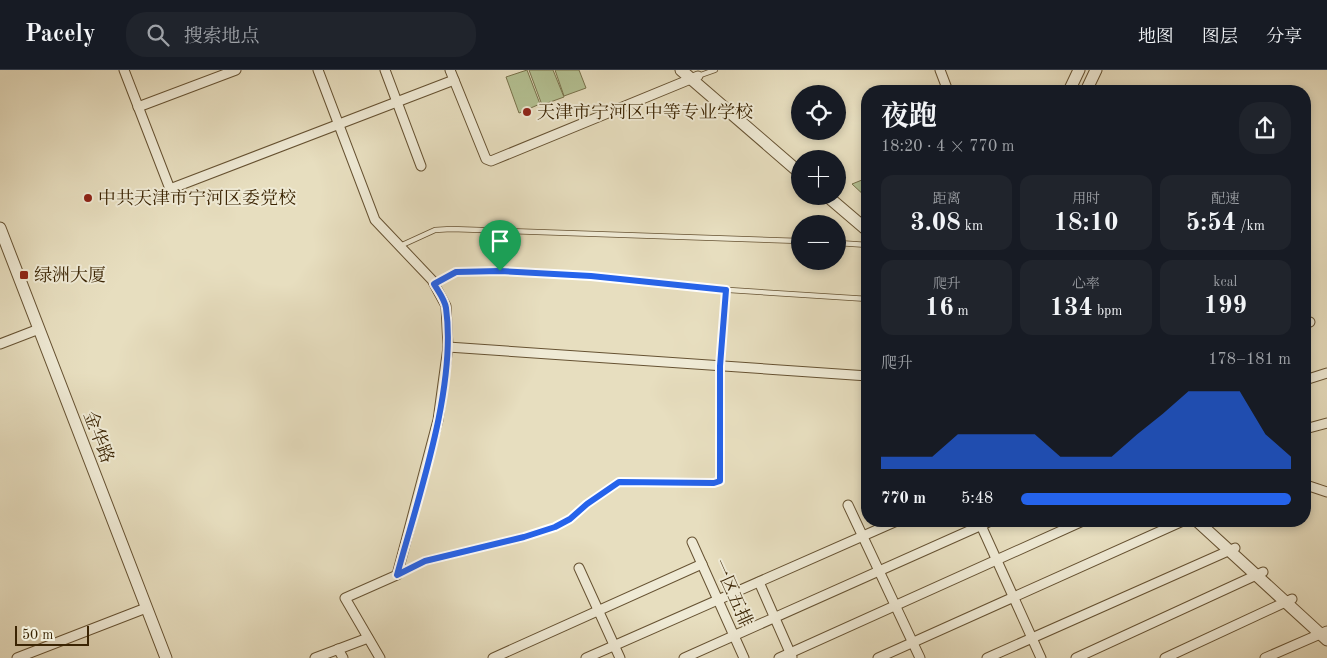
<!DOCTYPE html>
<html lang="zh">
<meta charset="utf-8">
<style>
body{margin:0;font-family:"Old Standard TT","Noto Serif SC",serif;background:#20242c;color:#f1f3f6;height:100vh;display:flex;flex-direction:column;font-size:19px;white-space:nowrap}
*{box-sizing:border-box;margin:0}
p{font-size:16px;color:#9ea1a6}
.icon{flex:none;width:28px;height:28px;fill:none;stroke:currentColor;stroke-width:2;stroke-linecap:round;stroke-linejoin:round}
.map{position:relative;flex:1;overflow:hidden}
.panel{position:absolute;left:861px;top:15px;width:450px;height:442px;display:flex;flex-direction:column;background:#171b24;border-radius:20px;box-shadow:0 2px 8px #0003}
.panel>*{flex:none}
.controls{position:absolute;left:791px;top:15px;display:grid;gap:10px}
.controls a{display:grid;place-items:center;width:55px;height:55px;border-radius:50%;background:#171b24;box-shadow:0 2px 8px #0003;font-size:25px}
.scale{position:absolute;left:15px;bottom:12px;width:74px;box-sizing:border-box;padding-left:5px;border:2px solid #3b2403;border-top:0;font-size:14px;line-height:18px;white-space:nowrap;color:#3b2403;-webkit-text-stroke:4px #efead5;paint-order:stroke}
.pin{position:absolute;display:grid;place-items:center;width:42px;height:42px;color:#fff;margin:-51px -21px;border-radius:50% 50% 50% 0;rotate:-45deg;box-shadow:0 0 5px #0007}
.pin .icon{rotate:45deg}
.round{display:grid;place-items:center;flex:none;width:52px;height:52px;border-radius:20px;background:#20242c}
.headline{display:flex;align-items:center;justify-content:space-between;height:85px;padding:0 20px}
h1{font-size:28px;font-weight:700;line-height:38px}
.figures{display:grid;grid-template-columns:repeat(3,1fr);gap:8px;height:85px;padding:5px 20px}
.figures div{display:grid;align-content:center;border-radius:12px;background:#20242c;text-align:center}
.figures b{font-size:25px;font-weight:700}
.figures small{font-size:14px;font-weight:400}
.figures p{font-size:14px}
.chart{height:140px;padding:10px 20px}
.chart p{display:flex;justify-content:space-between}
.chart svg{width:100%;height:90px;margin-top:5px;fill:#2563eb;opacity:.7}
ul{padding:0 20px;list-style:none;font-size:16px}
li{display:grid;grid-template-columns:80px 60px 1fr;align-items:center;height:38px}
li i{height:12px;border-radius:6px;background:#2563eb}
header{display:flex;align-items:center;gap:30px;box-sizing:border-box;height:70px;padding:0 25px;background:#171b24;border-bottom:1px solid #363941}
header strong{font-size:24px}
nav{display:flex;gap:28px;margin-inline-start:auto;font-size:18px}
.search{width:350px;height:45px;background:#20242c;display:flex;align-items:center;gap:12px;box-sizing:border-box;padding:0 18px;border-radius:20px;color:#9ea1a6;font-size:19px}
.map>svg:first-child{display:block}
.green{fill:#b4c193;stroke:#78724b}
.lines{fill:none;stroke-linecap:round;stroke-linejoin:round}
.service-casing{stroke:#665232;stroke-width:6}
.minor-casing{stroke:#665232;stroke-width:11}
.tertiary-casing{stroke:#665232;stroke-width:13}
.service{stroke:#efead5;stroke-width:4.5}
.minor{stroke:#efead5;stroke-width:9}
.tertiary{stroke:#efead5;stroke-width:11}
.route-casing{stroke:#fff;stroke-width:10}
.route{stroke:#2563eb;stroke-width:6}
.poi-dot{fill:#8f2418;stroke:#efead5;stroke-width:2}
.labels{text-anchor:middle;stroke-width:4;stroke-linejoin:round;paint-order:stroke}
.poi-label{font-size:18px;fill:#3b2403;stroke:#efead5;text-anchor:start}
.street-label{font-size:18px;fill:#3b2403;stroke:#efead5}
</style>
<header>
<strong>Pacely</strong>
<div class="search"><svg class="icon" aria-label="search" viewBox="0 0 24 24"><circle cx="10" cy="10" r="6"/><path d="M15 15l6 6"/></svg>搜索地点</div>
<nav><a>地图</a><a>图层</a><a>分享</a></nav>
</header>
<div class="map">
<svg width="1327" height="588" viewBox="0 0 1327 588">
<rect width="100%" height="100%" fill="#e7debf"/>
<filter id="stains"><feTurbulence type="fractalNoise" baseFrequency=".004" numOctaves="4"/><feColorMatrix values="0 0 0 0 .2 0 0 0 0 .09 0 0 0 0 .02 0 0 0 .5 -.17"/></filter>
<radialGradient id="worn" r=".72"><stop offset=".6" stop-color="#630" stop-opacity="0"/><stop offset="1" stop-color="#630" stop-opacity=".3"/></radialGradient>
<g class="green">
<polygon points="527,0 540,34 519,43 506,7"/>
<polygon points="529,0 553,0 564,27 542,35"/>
<polygon points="555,0 579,0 586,18 564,26"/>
<polygon points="867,108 867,128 852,114"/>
</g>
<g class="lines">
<g class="service-casing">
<g id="service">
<polyline points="698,6 715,0"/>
<polyline points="838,173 868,175"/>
<polyline points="400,176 435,160 451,159 800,171"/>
<polyline points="434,214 456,202 500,201 591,206 729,220 868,229"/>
<polyline points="398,504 425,491 524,467 555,457 571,449 587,434 619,412 713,413 720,411 719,296 727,219"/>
</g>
</g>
<g class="minor-casing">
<g id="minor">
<polyline points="124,0 170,119 454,10"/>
<polyline points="318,0 375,150 432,210 446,236 448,277 438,350 397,505 345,528 380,588"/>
<polyline points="385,0 421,96"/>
<polyline points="450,0 486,89 491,91 698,6"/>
<polyline points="940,0 948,21"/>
<polyline points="138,37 236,0"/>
<polyline points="1305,253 1310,252"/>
<polyline points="0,274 39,259"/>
<polyline points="448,277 868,306"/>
<polyline points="1305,310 1327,303"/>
<polyline points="1305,359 1327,353"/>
<polyline points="1306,415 1327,422"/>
<polyline points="848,435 920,588"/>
<polyline points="979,451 1041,588"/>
<polyline points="692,472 744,588"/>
<polyline points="579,498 620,588"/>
<polyline points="759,512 792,587"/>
<polyline points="338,579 343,588"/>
<polyline points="17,588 146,538"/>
<polyline points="315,588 368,568"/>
<polyline points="493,588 702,494"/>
<polyline points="586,588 897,451"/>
<polyline points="684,588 991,451"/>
<polyline points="779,588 1083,451"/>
<polyline points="878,588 1183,451"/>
<polyline points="987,588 1235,478"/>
<polyline points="1076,588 1263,502"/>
<polyline points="1165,588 1292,529"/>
<polyline points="1265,588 1327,561"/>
</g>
</g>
<g class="tertiary-casing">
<g id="tertiary">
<polyline points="681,0 800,103"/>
<polyline points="1069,21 1079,0"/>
<polyline points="1086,21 1096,0"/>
<polyline points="827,126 868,161"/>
<polyline points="0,158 166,588"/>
<polyline points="1197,451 1327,570"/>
</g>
</g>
<use href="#service" class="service"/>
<use href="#minor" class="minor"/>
<use href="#tertiary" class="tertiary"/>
</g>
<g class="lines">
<g class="route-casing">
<path id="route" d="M500,201L591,206L726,220L720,296V411L714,413L619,412L587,434L570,449L555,457L524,467L425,491L397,505C418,428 457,317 446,238C445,230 438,221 434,214L456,202Z"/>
</g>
<use href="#route" class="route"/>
</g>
<g class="poi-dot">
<circle cx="527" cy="42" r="5"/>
<circle cx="88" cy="128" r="5"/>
<rect x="19" y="200" width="10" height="10" rx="2.5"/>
</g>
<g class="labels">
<g class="poi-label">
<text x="537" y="48">天津市宁河区中等专业学校</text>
<text x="98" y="134">中共天津市宁河区委党校</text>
<text x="34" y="211">绿洲大厦</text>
</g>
<g class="street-label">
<text transform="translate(99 367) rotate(69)" y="6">金华路</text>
<text transform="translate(733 523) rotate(66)" y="6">一区五排</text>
</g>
</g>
<rect width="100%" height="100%" filter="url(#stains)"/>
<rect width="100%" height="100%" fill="url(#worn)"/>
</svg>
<div class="controls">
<a><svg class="icon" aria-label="locate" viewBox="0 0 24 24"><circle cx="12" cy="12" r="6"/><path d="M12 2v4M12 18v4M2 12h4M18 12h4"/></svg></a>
<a>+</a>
<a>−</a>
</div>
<div class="scale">50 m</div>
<div class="pin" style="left:500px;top:201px;background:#1e9e55"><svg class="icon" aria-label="arrive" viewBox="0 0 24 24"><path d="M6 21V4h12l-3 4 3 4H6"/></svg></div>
<section class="panel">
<div class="headline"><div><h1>夜跑</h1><p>18:20 · 4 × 770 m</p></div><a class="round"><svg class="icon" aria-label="share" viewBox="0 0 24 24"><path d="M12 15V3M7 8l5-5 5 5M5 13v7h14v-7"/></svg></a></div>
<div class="figures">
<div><p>距离</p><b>3.08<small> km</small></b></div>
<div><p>用时</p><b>18:10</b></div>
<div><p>配速</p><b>5:54<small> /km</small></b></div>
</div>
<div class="figures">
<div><p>爬升</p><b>16<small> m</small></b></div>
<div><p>心率</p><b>134<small> bpm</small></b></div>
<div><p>kcal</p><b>199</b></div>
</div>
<div class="chart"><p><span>爬升</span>178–181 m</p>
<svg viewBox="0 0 160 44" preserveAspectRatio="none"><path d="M0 44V38L10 38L20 38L30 27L40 27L50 27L60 27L70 38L80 38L90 38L100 27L110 17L120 6L130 6L140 6L150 27L160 38V44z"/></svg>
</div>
<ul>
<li><b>770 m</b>5:48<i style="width:100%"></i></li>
</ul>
</section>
</div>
